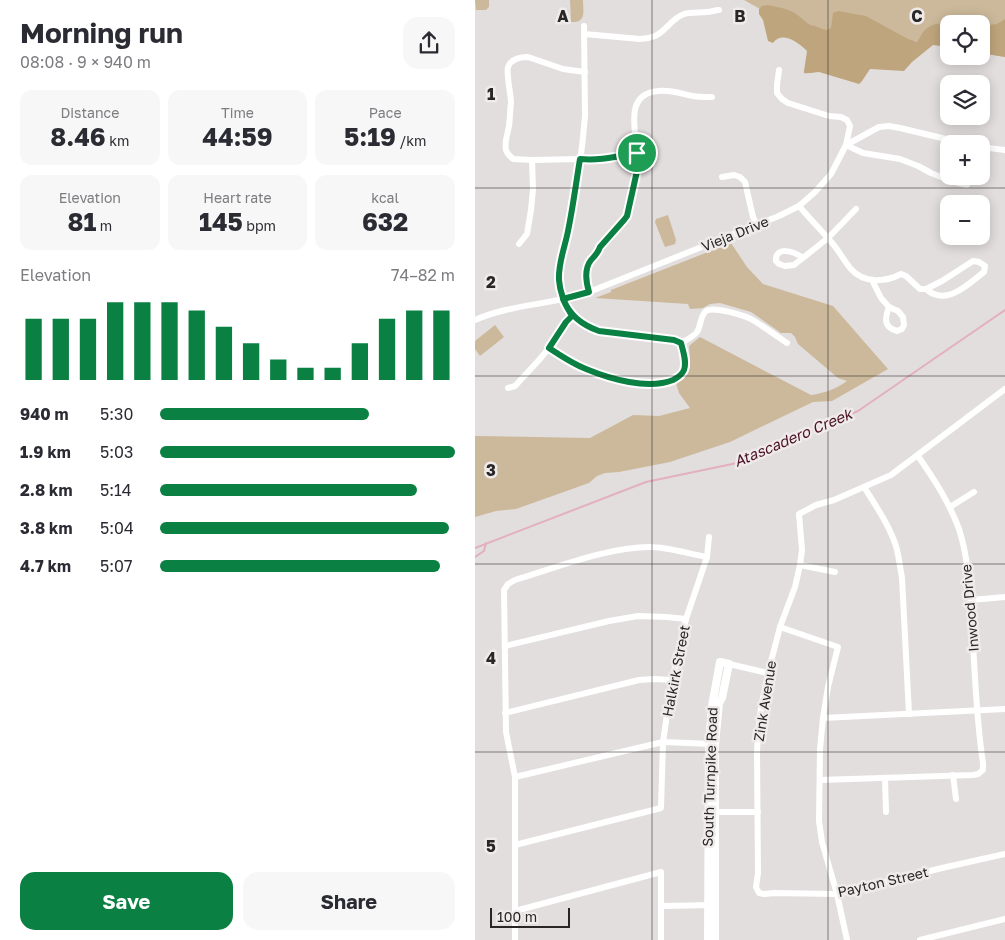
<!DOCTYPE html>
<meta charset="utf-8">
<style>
body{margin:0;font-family:"Golos Text",sans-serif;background:#f7f7f7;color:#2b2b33;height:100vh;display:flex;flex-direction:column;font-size:19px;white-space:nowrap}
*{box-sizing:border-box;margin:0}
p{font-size:16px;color:#7c7c81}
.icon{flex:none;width:28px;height:28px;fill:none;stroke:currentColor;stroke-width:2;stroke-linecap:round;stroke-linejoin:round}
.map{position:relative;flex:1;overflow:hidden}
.side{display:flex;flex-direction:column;background:#fff;width:475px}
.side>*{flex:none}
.controls{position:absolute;left:465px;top:15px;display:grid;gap:10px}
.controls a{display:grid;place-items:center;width:50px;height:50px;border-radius:10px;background:#fff;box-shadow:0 2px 12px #0003;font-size:25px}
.scale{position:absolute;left:15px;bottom:12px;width:80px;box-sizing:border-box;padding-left:5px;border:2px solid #282626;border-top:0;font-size:14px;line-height:18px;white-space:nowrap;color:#282626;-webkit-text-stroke:4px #efebea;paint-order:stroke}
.pin{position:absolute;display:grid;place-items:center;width:42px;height:42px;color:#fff;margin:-21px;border:2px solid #fff;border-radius:50%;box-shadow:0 1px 5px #0007}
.round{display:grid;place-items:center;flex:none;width:52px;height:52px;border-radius:15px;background:#f7f7f7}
.head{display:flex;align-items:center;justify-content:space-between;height:85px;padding:0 20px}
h1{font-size:28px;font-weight:700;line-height:38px}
.metrics{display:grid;grid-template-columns:repeat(3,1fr);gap:8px;height:85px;padding:5px 20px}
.metrics div{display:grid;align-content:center;border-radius:12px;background:#f7f7f7;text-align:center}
.metrics b{font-size:25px;font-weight:700}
.metrics small{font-size:14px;font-weight:400}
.metrics p{font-size:14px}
.chart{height:140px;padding:10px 20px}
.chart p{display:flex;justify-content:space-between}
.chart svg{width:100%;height:90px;margin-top:5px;stroke:#0b8043;stroke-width:6}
.button{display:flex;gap:10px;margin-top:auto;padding:10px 20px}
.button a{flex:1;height:58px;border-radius:15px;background:#0b8043;color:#fff;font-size:20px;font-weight:700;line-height:58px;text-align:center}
.button a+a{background:#f7f7f7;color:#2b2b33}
ul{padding:0 20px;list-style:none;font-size:16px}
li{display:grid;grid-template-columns:80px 60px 1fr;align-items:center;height:38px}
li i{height:12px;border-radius:6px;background:#0b8043}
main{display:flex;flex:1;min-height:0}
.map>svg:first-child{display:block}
.green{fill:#ccb99b}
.forest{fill:#bfa57d}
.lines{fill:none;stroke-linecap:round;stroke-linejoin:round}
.stream{stroke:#e3b0bd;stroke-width:2}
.minor{stroke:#fff;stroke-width:6}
.tertiary{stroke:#fff;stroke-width:8}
.route-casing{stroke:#fff;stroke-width:10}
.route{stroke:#0b8043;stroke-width:6}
.grid{fill:none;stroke:#282626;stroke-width:1;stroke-opacity:0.55}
.labels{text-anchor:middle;stroke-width:5;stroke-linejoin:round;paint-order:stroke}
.street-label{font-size:14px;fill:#282626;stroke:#efebea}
.water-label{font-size:15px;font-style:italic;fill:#4d1128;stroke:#efebea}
.grid-label{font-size:16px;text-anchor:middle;font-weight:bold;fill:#282626;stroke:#efebea;stroke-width:5;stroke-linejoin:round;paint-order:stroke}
</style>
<main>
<section class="side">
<div class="head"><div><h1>Morning run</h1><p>08:08 · 9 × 940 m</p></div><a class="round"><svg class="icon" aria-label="share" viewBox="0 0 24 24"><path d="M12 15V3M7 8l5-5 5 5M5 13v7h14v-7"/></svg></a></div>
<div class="metrics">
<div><p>Distance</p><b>8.46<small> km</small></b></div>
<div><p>Time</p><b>44:59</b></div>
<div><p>Pace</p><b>5:19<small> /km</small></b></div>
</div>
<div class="metrics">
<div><p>Elevation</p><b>81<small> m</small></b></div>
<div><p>Heart rate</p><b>145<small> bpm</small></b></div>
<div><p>kcal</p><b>632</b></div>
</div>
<div class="chart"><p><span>Elevation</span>74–82 m</p>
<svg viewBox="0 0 160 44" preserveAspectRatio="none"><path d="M5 44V14M15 44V14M25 44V14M35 44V6M45 44V6M55 44V6M65 44V10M75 44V18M85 44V26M95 44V34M105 44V38M115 44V38M125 44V26M135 44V14M145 44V10M155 44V10"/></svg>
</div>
<ul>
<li><b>940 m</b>5:30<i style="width:71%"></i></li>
<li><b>1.9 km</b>5:03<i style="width:100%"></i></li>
<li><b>2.8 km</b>5:14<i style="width:87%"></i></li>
<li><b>3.8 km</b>5:04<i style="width:98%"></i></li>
<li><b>4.7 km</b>5:07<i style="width:95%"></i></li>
</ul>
<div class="button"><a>Save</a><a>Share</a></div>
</section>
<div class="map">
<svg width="530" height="940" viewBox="0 0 530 940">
<rect width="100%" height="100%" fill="#e2dedd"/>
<g class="green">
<polygon points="0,0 14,0 14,7 11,10 1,10"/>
<path d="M95,0H108C108,11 112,23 96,22Z"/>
<polygon points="269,0 530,0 530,57 506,53 506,24 474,24 474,47 432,40 335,37"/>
<polygon points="193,215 201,240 200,244 190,247 189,245 180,222 181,219"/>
<path d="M256,243L272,267L288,284L358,306L413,369L357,401L338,402L255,442L195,462L144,472L130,473L122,476L114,483L41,509L21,511L0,517V436L115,438L158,415L184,416L215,408L204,393L201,383C219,373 215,365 214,347L215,345L225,337L336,395C350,393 361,389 372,381L363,378L323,344L320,337L316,333H306L276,312L245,303L235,304L228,308L215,309L213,304L120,298L136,292V290Z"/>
<polygon points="20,325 29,337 5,356 0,349 0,341"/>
</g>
<g class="forest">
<path d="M293,5L311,9L320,13L335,25L340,26L347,29L352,30L356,28L358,13L363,11L391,16L433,39L442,42C445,38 447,32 451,29C459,22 470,23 479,24H474V47L458,45L437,62L429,71L395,69L387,81L384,84L344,72C339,72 334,74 329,73V71L332,51C324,43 307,30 298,43L293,41L288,20L284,14V9L287,6Z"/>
<polygon points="530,19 530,57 506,53 506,26 522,24"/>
</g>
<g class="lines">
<g class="stream">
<polyline points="0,548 171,482 262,463 383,411 530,310"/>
<polyline points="0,557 9,551 11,543"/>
</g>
<g class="minor">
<path d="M109,26L110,116C107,155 101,193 93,231C89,251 81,271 86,291C91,313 103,324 124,331L199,340L206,343"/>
<path d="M109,34L165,39C170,39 175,38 180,36C191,31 197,18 209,14C216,12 225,13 232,12C236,12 240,10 244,10"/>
<polyline points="304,70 302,85 302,93 307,99 313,103 354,116 366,117 372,120 375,126 371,145 388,153 425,159 443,166 456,173 476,181 492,185"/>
<path d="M110,72L88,69L53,57C45,57 36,59 33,67C31,74 36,94 36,103C35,110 35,118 34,126C33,133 29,142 31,150C32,154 35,156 38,159L57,160L105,159L119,160L162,153"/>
<polyline points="506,147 530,150"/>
<polyline points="247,177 259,175 265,177 270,182 278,217 282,225"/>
<path d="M324,206C335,219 347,231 358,244C364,251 369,261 376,269C389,284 411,282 426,274L431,276L445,289H451L467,281L498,261L504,262L510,266L509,272C492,285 471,307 451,289"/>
<polyline points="44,244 52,234 56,210 58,189 57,160"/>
<path d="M327,257C319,252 300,245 301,261L304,264L310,266L319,265L353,238L381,209"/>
<path d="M397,280L406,298L414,307L423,311L428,317L429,325L427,329L422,331C408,327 410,318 414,307"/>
<path d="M114,292C111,282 109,269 116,260C120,256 123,253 125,247L149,221L152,215C155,201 160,185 162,170C162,164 163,157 162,151C160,128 150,94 183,91C195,89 207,94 218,96C224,97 231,97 237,97"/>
<path d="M0,320C36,304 77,305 114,292L304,216L324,206L339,193L356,174L371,145L404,127L414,126L425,128L492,144"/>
<path d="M206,343C211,340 218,337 222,332C226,326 225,316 231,311C238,306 268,315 276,319C288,326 300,335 312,343"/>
<path d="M74,348C86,356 98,364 111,369C135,379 173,390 198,380C202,378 207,375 209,370C212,362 208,351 206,343"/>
<polyline points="33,388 40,386 64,360 74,348 91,322 97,316"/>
<polyline points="530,389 416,475 359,500 341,505 324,514 327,550 325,565 320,587 305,627 293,673 286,708 283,732 282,753 283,873 281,887 284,893 289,894 299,893 362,894 467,868 530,854"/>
<path d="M389,487C401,506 414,525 421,546C424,557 425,567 427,578L434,714"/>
<polyline points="475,507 499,492"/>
<polyline points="325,565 360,572"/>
<polyline points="496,600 530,597"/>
<polyline points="305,627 363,647 353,687 348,718 345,749 344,821 347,842 362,894 372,940"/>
<polyline points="30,646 134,621 163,616 192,617 211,619"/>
<polyline points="254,664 293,673"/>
<polyline points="30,713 164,680 179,679 197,680"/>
<polyline points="348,718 530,709"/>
<polyline points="478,775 481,799"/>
<polyline points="40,777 188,742 237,744"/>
<polyline points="410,778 411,812"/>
<path d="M345,780L498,775L503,774L508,770V763C501,718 500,672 497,627C495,594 494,560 484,529C474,502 459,479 443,456"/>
<polyline points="237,812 283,812"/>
<polyline points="40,845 186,808 188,742 197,680 211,619 232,557 234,537"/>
<polyline points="187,906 238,905"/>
<polyline points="40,911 186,872 186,940"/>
<path d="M40,940V777L31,732L29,590L33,584L40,580C80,568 132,547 175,547C193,547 214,554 232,557"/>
<polyline points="445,940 530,919"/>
</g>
<polyline class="tertiary" points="233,940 234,744 237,706 245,662 254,664 247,698 244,703 240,744 240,940"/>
</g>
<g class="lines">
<g class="route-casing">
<path id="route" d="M162,153C143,156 125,161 105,159C101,183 98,207 93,231C90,247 83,263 84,280C85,294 90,305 97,316L91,322L74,348C86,356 98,364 111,369C135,379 173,390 198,380C202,378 207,375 209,370C212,362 208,351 206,343L199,340L124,331C107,325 95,316 88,299L114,292C111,282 109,269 116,260C120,256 123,253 125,247L149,220L152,216L162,171V153"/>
</g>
<use href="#route" class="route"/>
</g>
<path class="grid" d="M177,0V940M353,0V940M0,188H530M0,376H530M0,564H530M0,752H530"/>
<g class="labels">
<g class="street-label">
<text transform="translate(260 234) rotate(-22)" y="5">Vieja Drive</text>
<text transform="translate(495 608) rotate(-95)" y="5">Inwood Drive</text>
<text transform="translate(201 671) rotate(-79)" y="5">Halkirk Street</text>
<text transform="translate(290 701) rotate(-81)" y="5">Zink Avenue</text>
<text transform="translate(235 777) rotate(-88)" y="5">South Turnpike Road</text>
<text transform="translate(408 882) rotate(-13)" y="5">Payton Street</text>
</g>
<g class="water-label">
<text transform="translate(318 438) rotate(-23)" y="5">Atascadero Creek</text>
</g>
</g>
<g class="grid-label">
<text x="88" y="22">A</text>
<text x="265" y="22">B</text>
<text x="442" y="22">C</text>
<text x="16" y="100">1</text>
<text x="16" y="288">2</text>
<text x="16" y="476">3</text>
<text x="16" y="664">4</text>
<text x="16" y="852">5</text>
</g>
</svg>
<div class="controls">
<a><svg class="icon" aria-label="locate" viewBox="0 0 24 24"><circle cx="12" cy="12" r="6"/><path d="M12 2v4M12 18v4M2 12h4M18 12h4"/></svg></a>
<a><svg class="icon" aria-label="layers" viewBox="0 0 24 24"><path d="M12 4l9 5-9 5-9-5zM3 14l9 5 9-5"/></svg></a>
<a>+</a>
<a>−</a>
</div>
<div class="scale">100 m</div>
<div class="pin" style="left:162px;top:153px;background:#1e9e55"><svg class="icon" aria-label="arrive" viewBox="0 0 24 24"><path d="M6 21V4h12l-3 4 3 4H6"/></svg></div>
</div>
</main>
